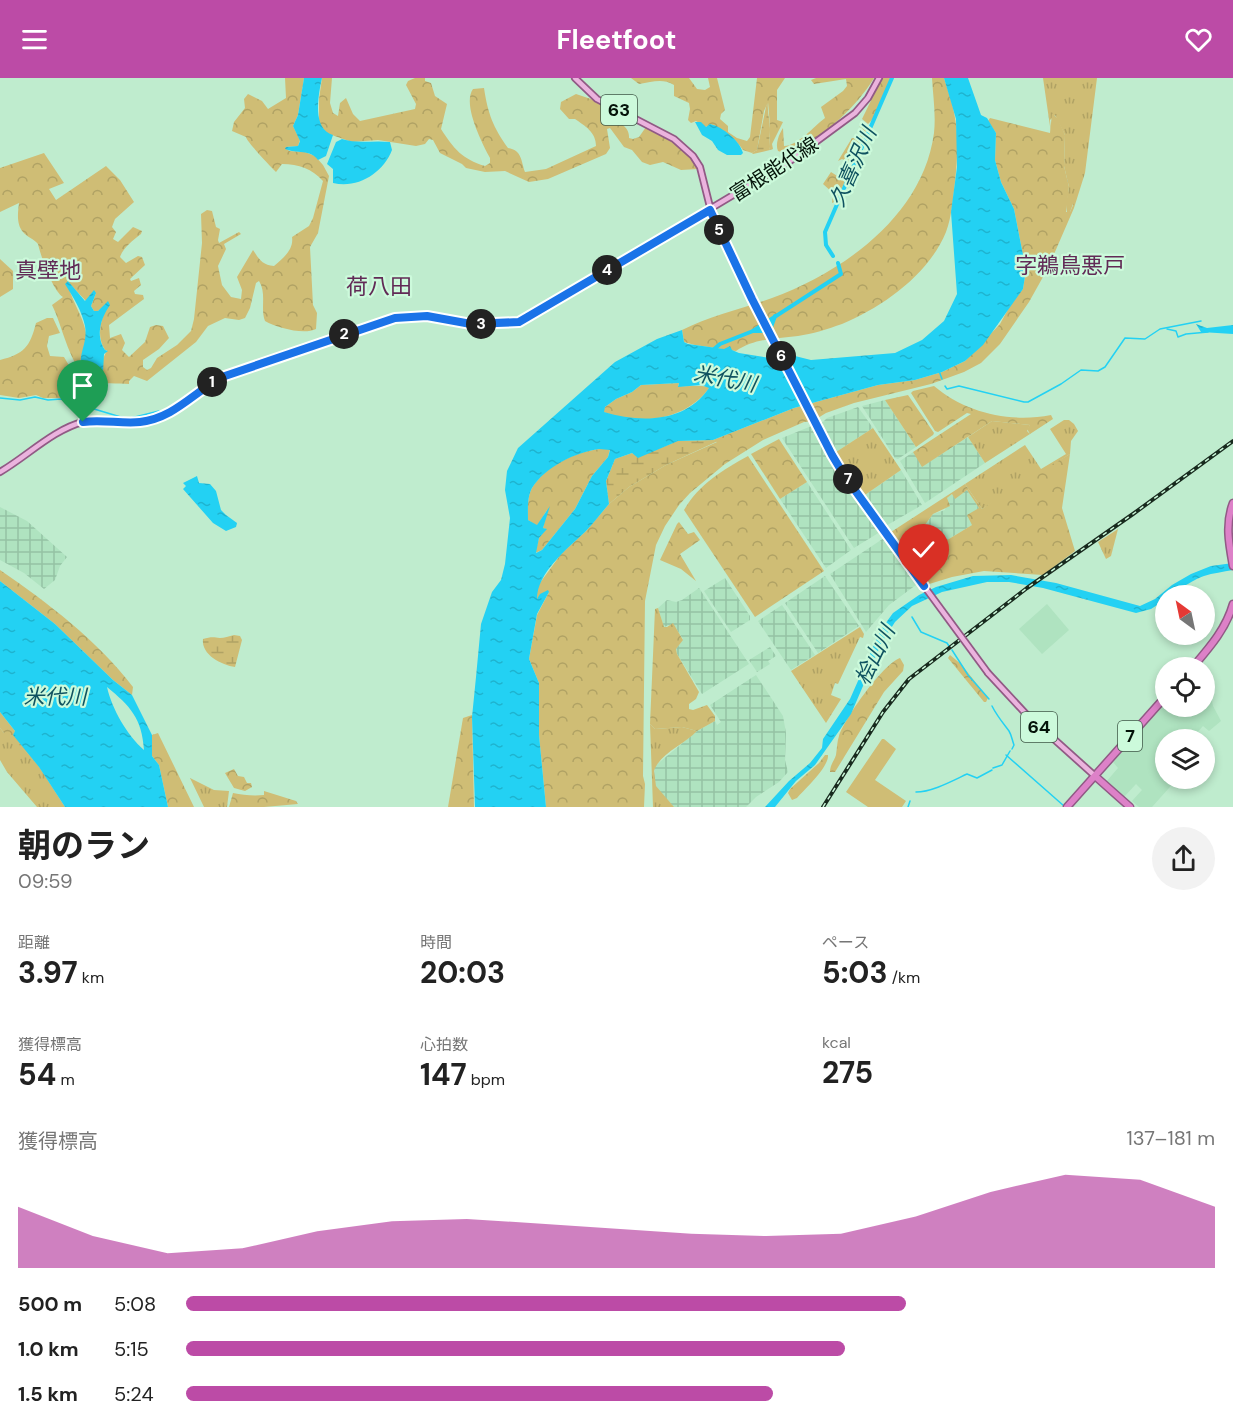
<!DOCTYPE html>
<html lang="ja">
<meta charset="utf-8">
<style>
body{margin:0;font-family:"DM Sans","Noto Sans JP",sans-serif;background:#f2f2f2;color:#222;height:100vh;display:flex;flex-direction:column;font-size:22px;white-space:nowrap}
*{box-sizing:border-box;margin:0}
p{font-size:20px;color:#767676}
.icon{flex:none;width:33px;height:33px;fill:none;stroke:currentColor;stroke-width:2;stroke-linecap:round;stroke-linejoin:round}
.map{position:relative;height:729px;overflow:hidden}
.sheet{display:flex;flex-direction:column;background:#fff;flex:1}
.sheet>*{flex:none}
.needle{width:39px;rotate:327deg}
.controls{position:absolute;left:1155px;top:507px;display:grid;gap:12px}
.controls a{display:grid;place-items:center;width:60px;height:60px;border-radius:50%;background:#fff;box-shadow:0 3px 9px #0003;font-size:30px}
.pin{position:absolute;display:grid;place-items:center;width:51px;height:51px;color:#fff;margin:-62px -26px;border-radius:50% 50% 50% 0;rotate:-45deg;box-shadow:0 0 6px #0007}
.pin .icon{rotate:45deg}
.km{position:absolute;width:30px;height:30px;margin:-15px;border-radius:50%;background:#222;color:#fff;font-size:16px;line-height:30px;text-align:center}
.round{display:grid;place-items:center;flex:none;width:63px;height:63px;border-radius:32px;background:#f2f2f2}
.overview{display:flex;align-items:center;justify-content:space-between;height:102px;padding:0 18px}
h1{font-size:33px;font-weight:700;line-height:45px}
.stats{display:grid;grid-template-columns:repeat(3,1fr);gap:9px;height:102px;padding:6px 18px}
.stats div{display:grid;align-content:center}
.stats b{font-size:30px;font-weight:700}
.stats small{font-size:16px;font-weight:400}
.stats p{font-size:16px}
.chart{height:168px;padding:12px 18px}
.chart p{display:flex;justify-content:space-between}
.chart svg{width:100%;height:108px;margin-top:6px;fill:#bc4ba6;opacity:.7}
ul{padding:0 18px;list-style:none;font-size:20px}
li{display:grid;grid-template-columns:96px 72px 1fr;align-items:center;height:45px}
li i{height:15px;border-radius:8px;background:#bc4ba6}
header{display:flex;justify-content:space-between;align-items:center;height:78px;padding:0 18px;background:#bc4ba6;color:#fff;font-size:27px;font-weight:700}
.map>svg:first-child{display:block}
.built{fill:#afe3c0}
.industrial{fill:url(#industrial-grid)}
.grass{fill:url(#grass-tufts)}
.forest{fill:url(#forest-crowns);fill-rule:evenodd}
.wetland{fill:url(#wetland-marsh)}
.park{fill:#cfbd75}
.water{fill:url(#water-ripples);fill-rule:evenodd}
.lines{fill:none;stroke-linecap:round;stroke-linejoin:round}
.stream{stroke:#23d1f3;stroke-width:1.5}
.river{stroke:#23d1f3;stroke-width:4}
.major-casing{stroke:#915a85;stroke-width:8}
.highway-casing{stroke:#915a85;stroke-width:9}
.major{stroke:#ebb3de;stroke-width:4.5}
.highway{stroke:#dd81c8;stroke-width:6}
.rail-casing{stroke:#182a1e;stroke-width:4}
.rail{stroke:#ccfadb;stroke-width:1.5;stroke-dasharray:4.5;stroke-linecap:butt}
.major-bridge-casing{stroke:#915a85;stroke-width:8;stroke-linecap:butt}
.major-bridge{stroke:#ebb3de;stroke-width:4.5}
.route-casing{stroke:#fff;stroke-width:12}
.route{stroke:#1a73e8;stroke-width:8}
.labels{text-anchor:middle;stroke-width:4.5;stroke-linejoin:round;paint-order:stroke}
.shield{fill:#ccfadb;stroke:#405848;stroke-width:1.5}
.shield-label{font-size:18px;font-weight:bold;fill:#041309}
.street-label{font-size:20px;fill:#041309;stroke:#ccfadb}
.water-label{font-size:21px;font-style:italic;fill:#0f5260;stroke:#ccfadb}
.quarter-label{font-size:22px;fill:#612a56;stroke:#ccfadb}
</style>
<header><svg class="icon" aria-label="menu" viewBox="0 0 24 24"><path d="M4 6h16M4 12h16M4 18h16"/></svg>Fleetfoot<svg class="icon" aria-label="heart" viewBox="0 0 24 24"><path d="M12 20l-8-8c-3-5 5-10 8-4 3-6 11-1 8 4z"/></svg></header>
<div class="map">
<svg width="1233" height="729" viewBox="0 0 1233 729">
<defs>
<pattern id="industrial-grid" width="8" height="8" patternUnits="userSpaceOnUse" patternTransform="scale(1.5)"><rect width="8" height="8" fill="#afe3c0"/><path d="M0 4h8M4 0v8" fill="none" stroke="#95c2a4"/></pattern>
<pattern id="grass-tufts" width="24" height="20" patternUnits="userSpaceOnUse" patternTransform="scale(1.5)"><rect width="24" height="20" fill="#cfbd75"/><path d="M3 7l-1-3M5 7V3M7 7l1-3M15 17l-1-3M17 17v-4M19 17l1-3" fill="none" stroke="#b0a264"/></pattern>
<pattern id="forest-crowns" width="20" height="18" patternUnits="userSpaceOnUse" patternTransform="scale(1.5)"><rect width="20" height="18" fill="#cfbd75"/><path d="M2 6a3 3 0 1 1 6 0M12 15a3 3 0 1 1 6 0" fill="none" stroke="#b0a264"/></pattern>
<pattern id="wetland-marsh" width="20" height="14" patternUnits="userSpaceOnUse" patternTransform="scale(1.5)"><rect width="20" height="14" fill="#cfbd75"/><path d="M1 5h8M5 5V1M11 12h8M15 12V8" fill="none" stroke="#b0a264"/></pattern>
<pattern id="water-ripples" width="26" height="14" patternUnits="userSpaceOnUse" patternTransform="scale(1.5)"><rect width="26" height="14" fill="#23d1f3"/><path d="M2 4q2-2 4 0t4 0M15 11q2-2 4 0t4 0" fill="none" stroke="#1eb3cf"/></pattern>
</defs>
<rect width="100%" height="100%" fill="#bfecce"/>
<g class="built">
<polygon points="1047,526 1069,552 1042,576 1019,551"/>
<polygon points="1205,614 1211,617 1213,628 1221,643 1209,653 1203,648 1191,661 1166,662 1166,700 1177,701 1152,729 1139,729 1132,723 1142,712 1136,706 1124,719 1106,704 1118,690 1113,684 1165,624 1166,628 1204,628"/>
</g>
<g class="industrial">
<polygon points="885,322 916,369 898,381 895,380 862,328"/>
<polygon points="858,329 873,350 836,374 821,346 827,340"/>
<polygon points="814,347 828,373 881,451 880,454 854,470 782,360"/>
<polygon points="968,359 985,385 925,425 900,383 913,374 923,388"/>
<polygon points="901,392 922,427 884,449 862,419"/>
<polygon points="807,404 851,472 826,490 780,421"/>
<polygon points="967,412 979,430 972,447 934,470 922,451 933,436 945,432 947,420 952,416 955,420"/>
<polygon points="0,429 27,443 67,479 60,488 55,502 44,511 24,495 0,482"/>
<polygon points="884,460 888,461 920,504 889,527 866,554 830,496"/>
<polygon points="825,498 859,548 818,575 785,525"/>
<polygon points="725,500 750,538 750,542 731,554 704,513"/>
<polygon points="699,510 749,586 702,616 677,576 676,571 683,561 673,546 664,549 658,530 667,522 676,524 682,522"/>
<polygon points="782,527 815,577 791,592 758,543"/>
<polygon points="770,569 776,578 768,583 770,586 757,594 749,582"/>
<polygon points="756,597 783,638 786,655 785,682 788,694 779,704 756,719 746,729 674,729 660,715 654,705 655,688 697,653 715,643 717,647 721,644 710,627"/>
</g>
<g class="grass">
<polygon points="1043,0 1097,0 1085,95 1074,130 1073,126 1070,134 1067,135 1066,126 1069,109 1064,88 1065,57 1055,37 1050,42 1051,55"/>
<polygon points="1064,342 1069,342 1074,346 1078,353 1071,363 1070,376 982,431 965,406 1025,367 1041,391 1066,376 1050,351"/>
<polygon points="992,343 1030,347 1027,353 1030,356 985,385 968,359"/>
<polygon points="821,346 836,374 873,350 901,392 862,419 836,379 819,347"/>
<polygon points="1118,451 1111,478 1106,481 1098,464"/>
<polygon points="860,549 864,556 863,560 860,559 838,606 835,605 831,617 841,621 826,645 791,593"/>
<path d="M650,646L655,651L682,649L697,653C684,667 660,675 654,693L656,708L674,729H653Z"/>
<polygon points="0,650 4,655 9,655 38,687 65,729 37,729 7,694 0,682"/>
<polygon points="190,700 214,712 229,713 227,729 204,729"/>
</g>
<g class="forest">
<path d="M285,0H304L298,37L293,48L300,62L298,68L286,69L289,73L305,74L315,78L323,87L329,98L318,155L310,169L313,227L317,235L316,251C304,257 277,250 265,243C260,230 267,216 259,203L256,205L250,230L245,240L239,242L225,240L208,248L196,264L147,303L134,298L129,303V306C118,305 102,307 91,302C71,294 62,246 52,227L63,219C53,213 41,179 38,166C34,161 27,159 23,154C16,146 18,134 19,125L0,134V90L44,75L64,105L49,111L56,122L106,88L120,102L134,124L115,141L112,149L116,154L113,161L118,164L133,149L142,153L141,156C133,162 123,170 120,179L126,185L138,178L142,179L145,187L130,201L131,203L139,200L141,207L134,213L135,216L143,217L144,221L109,247L110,260L121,256L125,265L122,272L129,279L145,264L150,249L156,247L163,248L169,260L159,271L143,282V289L147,292L151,290L157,280L177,267L191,253L194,241L202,165L201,136L207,132L212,133L216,149L220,151L218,162L219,165L239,154L241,156L224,166L226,171L218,188L222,207L231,219L241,221L242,212L237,199L253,172C259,181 262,187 274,188C283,180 294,172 292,159L309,148L313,140L323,103C312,91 299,86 282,86L276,94C270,88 247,64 246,59L232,53L234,44L245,30L244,21L248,16L262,23L268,31L286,20ZM68,204L86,223L96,215L91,228L94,233H98L102,230L104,236C99,248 98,261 105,272H107L102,283L103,294L81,289C79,278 87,267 86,255C83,237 69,219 68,204Z"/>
<path d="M322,0H332L330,25L333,35L338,38L340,25L346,20L353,36L360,43L415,31L416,26L406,7L408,3L415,0H425V3L431,5L435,18L447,26L441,51C454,71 462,81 485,88L490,85V80C482,65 462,26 473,11L484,10C488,36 493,49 508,70C522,72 521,83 525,94L546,91L596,68C596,54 585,48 575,41H569L560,31L561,24L576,16C588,20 600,23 610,32V37C618,45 630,48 629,60L633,61L639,59L646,49C670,61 685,67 698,91L681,92L663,84L650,87L642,84L632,72L624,69L610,50L607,51L610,70L606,76L548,101L529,104L505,93L485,94L466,90L462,86L440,75L433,62L429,61L425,66L416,68L378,62L352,64L326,55L319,45V21Z"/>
<path d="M631,0H689L697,11L705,12L710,9L708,0H717L725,32L721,36L720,41L728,48V54L737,60L747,63L750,59L757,0H785L777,12V42L783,44L772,66L773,71L770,72L769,69L770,48L768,24L764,33L757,72L752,75L743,72C736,61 723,51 710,46L706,49L696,43L691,45L688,42L690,31L689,25L674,18V7C662,0 653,4 639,6Z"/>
<path d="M816,0H874C855,31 829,51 800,73L793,72L784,75L778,73C775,66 779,56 783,50L784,68C798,68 814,48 825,40L821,29L843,13L847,8L846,1L814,6L811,2Z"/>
<polygon points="882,0 890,0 890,3 873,41 868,46 862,41"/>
<path d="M932,0H944C948,13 953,26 955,40C959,60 957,84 955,104C953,120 952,138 946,154C929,196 883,229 842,246C828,251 812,256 798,258C776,261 755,260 736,273L695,267L684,264L682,252C710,238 742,231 772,220C845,193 923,137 934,55C936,37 933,18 932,0Z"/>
<polygon points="1052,35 1058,41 1065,57 1064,88 1069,109 1066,134 1070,134 1074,125 1074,130 1048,190 1029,224 1000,266 981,285 964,294 931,306 854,325 826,335 813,343 804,344 763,362 725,386 690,415 679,427 665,448 656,467 645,523 643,698 645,706 644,729 546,729 539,657 539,605 529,581 537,537 549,514 536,522 537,509 561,476 586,453 609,426 629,409 666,387 717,364 713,362 794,330 878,307 915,302 942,294 965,283 1000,246 1012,224 1023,211 1026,192 1014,131 1001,104 995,82 996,55 988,43 990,40 1050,55"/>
<polygon points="859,48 867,51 858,69 852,68 847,74 854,80 852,86 842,81 838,83 852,60 859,60 863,51"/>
<polygon points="831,94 845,103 836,123 832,125 833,115 823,106"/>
<polygon points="0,181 13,193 13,211 0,219"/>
<path d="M47,240H53L60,255L49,258L47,268L50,278L64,279L74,296L75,307L60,320H43L36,317L19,320L0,317V282C24,276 30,269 36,245Z"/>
<path d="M679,305L678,308C689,309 699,307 710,309C691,336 657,345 626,340C619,339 611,336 603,334L605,329L616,321L632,314L641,307Z"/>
<path d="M934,308C966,335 1010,345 1051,337L1053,341L1030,356L1027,351L1030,347L992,343L922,389L913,374L971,336L967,335L938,354L935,353L911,315L913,313Z"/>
<polygon points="908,317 934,355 933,357 916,369 885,322"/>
<polygon points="779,361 807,404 780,421 751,376"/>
<path d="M599,371H610L608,379L592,398L575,431L542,472L535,475L539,460L546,451L543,450L547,432L537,448L528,442C528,432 527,419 532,410C545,388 575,374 599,371Z"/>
<path d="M1070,376L1062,430L1075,473L1043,497L984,493L952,499L926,507L891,458V454L965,406L982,431L1007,413ZM967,412L979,430L967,437L972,447L934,470L922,451L933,436L950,428L947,420L952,416L955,421Z"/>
<path d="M748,378L824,493L755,539L684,432C698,407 724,391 748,378Z"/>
<polygon points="679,444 688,456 694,454 700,462 680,476 696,503 681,491 660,482 677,446"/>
<path d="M0,492C48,525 97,562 133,609L132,617L113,602L55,546L0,503Z"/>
<polygon points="658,530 664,549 667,549 673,545 683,562 676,571 677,576 699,614 696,621 689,626 689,631 693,632 707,627 715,638 715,643 697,653 682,649 655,651 650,646 655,531"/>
<polygon points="950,577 961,586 988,620 986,624 984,624 948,580"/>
<path d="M900,580L904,587L903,593L884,614L835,694H830C830,687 834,683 836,677C837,670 837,664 839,658C845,640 882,587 900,580Z"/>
<polygon points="0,634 15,653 14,657 38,687 9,656 4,655 0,650"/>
<polygon points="472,637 474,729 448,729 463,640"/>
<polygon points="158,655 194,729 168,729 159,687 152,678 152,657"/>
<path d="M825,677H828C829,689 805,711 797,720L792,722L788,715L790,711L819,685Z"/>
<polygon points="234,691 238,698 244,699 247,705 251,705 252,709 245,713 234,710 225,695"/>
<path d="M264,713L296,723L298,726L264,729H229L233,715C243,717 253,718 264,717Z"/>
</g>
<g class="wetland">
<path d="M767,24H768C767,34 770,42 770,51C770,59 768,64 770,72L753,76L752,75L757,72Z"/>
<polygon points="713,362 718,363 666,387 629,409 609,426 606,403 615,381 632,375 638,379 678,363"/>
<path d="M234,557L240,558L242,562L235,589C222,587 201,577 203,561C210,559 213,559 220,560C224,560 229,558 234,557Z"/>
</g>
<polygon class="park" points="882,661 884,661 896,671 875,702 906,723 902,729 868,729 846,714"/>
<g class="water">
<path d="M304,0H322C318,18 312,51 333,57L326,78L318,82C310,71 297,76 285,71L286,69L298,68L300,63L293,48L298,37Z"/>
<path d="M944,0H968L981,37L987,40L996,55L995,82L1001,104L1014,131L1026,192L1023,211L983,267L965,283L942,294L915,302L878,307L794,330L713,362L678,363L638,380L632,375L615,381L606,403L609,426C601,435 593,446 585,454C567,471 537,495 537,521L540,516L548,512L549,514L537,536L529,581L539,605V657L546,729H475L472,639L476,599L481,546L492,514L501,502L505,486L510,440L505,412L507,393L518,370L615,284L657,261L682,252L684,264L688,266L724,271L730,268L732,272L739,275L783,282L774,278L791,277L811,282L895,275L922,262L944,243L957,216L951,134L957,89L956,41ZM679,305L678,309L701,307L709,310C685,345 641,345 604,334L605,329L616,321L632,314L641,307ZM599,371L610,372L608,379L592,398L575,431L542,472L536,475L539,460L547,451L543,450L550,428L537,447L528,442C528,432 527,419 532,410C545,389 576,374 599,371Z"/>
<path d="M695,44H701L706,49L710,46C723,49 740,63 743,75L741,77H727L718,72L712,63L702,57Z"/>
<path d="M342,61C357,66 374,62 390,64L392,72C383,95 358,111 333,105V91L327,86L336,64Z"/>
<path d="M68,203L85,223L94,212L96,215L91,228L94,233H98L108,223L110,227C101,240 95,257 105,272L108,273L104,276L103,294L98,299L91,300C70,282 89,271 85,248C82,233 73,219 65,206Z"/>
<polygon points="1196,246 1207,250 1233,247 1233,256 1201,254"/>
<polygon points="197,398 199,405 210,406 216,413 221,432 226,437 237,445 236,449 226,453 213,445 183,411 186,408 183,405"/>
<path d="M1233,485V492C1223,494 1213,495 1204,498C1194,501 1171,517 1166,518L1165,522L1151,531L1136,535L1043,510L1009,504H987L942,514L912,528L895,544L881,566L851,636L815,687L796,703L775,729H765L789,703L810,685L822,670L823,661L850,621L880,553L893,535L919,517L936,509L973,498L1011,497L1056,505L1140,528L1155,521L1172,507L1191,496L1211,488Z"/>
<path d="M0,503L55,546L113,602L132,617L152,657V678L159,687L168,729H65L39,689L13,657L15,653L0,634ZM107,609C130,628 142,640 144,672C127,657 112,631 107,609Z"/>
</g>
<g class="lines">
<g class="stream">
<polyline points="1167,251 1176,253 1178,259 1186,256 1208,254"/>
<polyline points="939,293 942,301"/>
<polyline points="945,308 947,311 959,308 1024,324 1028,324 1061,306 1081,292 1098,293 1105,289 1125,260 1145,261 1160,251 1201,243"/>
<polyline points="0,320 20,322 35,319 48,322 61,321 124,340 131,340 159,333"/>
<polyline points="912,539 921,554 947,565 949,568"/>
<polyline points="952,572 968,597 989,621"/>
<path d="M992,628C997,638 1003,645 1009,653C1012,658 1012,662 1014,667L1012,671"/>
<polyline points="1006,677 1064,728"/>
<polyline points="993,690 1002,687 1010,673"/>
<path d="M916,714C932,714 952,703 967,696L977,700L992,692"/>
<polyline points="908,729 910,723"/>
</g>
<g class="river">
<polyline points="833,178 826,167 825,154 892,0"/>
<polyline points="753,253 765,253 771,249 775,238"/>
<polyline points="712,273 720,266 753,253 841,196 838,185"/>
</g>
<g class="major-casing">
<g id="major">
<polyline points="575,0 597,21 674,61 693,78 700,89 713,141 827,368 844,397 924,508"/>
<path d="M0,394C26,379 54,351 83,344C109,338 133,349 160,339C183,331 200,311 222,299L395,239L427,238L471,246L488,247L524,242L790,83L855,35L868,20L879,0"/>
<polyline points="988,595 1026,636 1095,698"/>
</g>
</g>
<g class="highway-casing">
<g id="highway">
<path d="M1233,425C1225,446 1229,466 1233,488"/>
<path d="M1192,590C1209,570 1226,551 1233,526"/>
<polyline points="1095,698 1130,729"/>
<polyline points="1067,729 1166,618"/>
</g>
</g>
<use href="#major" class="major"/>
<use href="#highway" class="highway"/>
<g class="rail-casing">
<polyline id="rail" points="823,729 883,634 909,601 1027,510 1133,436 1233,363"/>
</g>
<use href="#rail" class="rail"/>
<g class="major-bridge-casing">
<polyline id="major-bridge" points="924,508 988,595"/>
</g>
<use href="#major-bridge" class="major-bridge"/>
</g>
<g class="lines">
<g class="route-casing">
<path id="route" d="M83,344C102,341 121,346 140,344C174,340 193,315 222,299L395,240L427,238L471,246L519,244L710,132L752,221L832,377L844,397L924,508"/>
</g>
<use href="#route" class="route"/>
</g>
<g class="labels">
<g class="shield">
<rect x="601" y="17" width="36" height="30" rx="4.5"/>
<rect x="1021" y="634" width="36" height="30" rx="4.5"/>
<rect x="1118" y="643" width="24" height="30" rx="4.5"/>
</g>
<g class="shield-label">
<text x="619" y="38">63</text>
<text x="1039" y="655">64</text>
<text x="1130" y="664">7</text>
</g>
<g class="street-label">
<text transform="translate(774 91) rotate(-33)" y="7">富根能代線</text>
</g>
<g class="water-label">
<text transform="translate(853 89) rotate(-66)" y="7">久喜沢川</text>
<text transform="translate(725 301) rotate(11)" y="7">米代川</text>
<text transform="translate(875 577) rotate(-64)" y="7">桧山川</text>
<text x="55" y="626">米代川</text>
</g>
<g class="quarter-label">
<text x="1070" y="195">字鵜鳥悪戸</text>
<text x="48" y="200">真壁地</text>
<text x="379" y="216">荷八田</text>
</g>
</g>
</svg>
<div class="controls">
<a><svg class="needle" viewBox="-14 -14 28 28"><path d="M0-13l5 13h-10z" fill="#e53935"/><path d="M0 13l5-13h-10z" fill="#767676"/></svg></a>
<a><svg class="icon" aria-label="locate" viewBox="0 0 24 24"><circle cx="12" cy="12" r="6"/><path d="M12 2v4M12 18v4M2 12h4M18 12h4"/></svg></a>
<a><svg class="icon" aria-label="layers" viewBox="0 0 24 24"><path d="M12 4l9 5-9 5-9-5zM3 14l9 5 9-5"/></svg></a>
</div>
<div class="pin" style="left:83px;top:344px;background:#1e9e55"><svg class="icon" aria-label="arrive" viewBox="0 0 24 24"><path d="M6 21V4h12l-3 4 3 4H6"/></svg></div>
<div class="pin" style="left:924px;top:508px;background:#d93025"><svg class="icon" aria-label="check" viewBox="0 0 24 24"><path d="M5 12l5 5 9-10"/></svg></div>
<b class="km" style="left:212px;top:304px">1</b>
<b class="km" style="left:344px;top:256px">2</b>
<b class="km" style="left:481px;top:246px">3</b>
<b class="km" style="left:607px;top:192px">4</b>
<b class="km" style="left:719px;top:152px">5</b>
<b class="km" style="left:781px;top:278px">6</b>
<b class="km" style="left:848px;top:401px">7</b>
</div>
<section class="sheet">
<div class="overview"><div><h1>朝のラン</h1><p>09:59</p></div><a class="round"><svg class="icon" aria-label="share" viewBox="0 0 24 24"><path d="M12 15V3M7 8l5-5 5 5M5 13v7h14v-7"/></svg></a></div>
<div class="stats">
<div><p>距離</p><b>3.97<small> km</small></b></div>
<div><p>時間</p><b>20:03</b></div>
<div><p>ペース</p><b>5:03<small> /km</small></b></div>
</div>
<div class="stats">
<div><p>獲得標高</p><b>54<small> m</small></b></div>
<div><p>心拍数</p><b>147<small> bpm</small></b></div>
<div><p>kcal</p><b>275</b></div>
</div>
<div class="chart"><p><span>獲得標高</span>137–181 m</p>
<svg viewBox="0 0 160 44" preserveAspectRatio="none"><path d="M0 44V19L10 31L20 38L30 36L40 29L50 25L60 24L70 26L80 28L90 30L100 31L110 30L120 23L130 13L140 6L150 8L160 19V44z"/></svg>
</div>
<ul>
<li><b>500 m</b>5:08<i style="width:70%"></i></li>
<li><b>1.0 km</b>5:15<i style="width:64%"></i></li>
<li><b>1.5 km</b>5:24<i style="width:57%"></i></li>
</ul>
</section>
